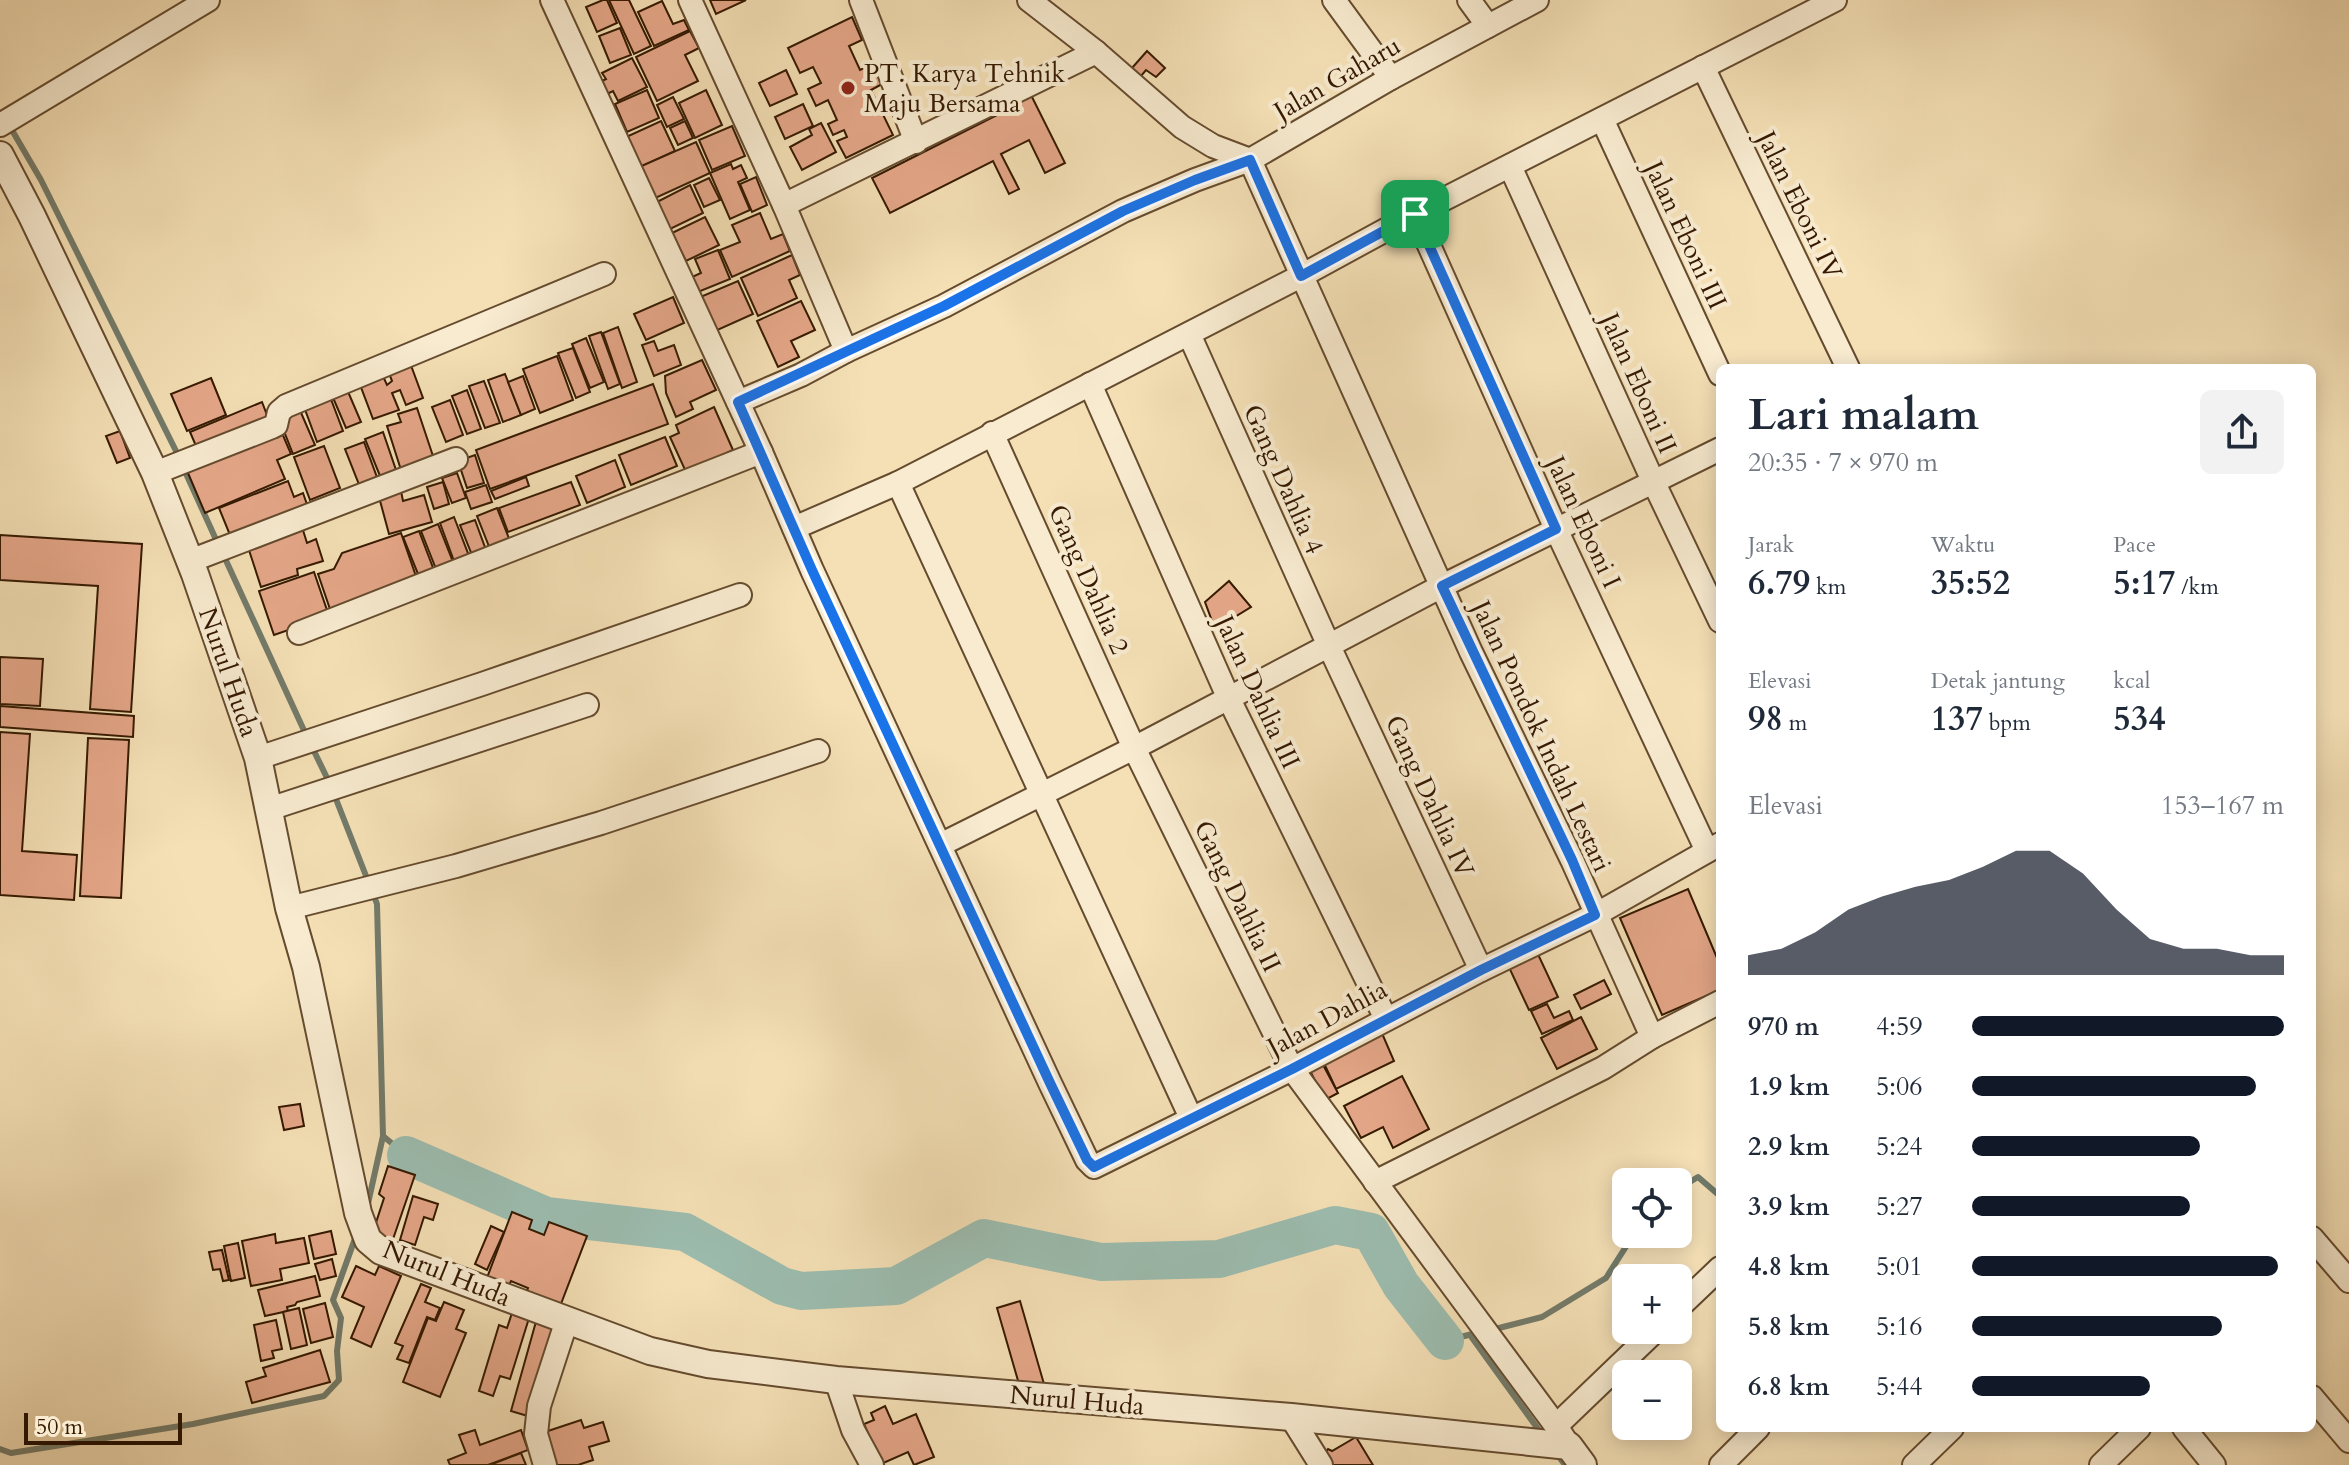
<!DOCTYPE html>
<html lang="id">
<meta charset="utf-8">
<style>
body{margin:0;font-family:Cardo,serif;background:#f2f2f3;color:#1f2937;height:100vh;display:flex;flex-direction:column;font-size:30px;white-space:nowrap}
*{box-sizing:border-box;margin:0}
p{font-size:26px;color:#747a83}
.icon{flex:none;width:44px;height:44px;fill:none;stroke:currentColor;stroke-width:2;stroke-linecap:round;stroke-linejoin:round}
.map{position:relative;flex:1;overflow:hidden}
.side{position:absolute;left:1716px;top:364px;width:600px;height:1068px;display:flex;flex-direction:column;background:#fff;border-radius:12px;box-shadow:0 4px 20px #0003}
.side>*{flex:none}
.tools{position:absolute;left:1612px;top:1168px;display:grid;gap:16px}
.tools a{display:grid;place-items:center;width:80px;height:80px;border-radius:12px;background:#fff;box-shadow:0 4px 20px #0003;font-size:40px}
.scale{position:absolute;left:24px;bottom:20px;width:158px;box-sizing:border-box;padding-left:8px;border:4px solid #351900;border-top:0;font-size:22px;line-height:28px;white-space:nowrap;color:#351900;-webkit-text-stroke:6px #f8ebd0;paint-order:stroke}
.pin{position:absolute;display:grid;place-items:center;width:68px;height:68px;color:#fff;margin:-34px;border-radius:16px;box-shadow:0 4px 12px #0006}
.round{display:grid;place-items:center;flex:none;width:84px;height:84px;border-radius:12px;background:#f2f2f3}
.headline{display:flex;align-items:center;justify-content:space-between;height:136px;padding:0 32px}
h1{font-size:44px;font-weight:700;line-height:60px}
.figures{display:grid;grid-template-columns:repeat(3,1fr);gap:12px;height:136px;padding:8px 32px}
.figures div{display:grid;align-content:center}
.figures b{font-size:34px;font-weight:700}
.figures small{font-size:22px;font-weight:400}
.figures p{font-size:22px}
.chart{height:224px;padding:16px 32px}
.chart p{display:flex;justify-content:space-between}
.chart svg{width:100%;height:144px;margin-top:8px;fill:#111827;opacity:.7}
ul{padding:0 32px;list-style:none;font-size:26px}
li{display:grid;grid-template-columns:128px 96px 1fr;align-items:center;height:60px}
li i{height:20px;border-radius:10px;background:#111827}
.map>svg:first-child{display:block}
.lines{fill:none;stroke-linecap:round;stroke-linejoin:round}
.stream{stroke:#737b6a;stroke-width:6}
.river{stroke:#9cbdb0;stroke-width:38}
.building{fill:#e5a789;stroke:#351900;stroke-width:2}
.minor-casing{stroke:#654b2e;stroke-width:26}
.tertiary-casing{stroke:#654b2e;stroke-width:30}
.minor{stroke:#f8ebd0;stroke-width:22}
.tertiary{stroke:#f8ebd0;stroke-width:26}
.route-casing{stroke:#fff;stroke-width:16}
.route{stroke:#1a73e8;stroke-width:10}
.poi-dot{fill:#8f2418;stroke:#f8ebd0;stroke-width:3}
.labels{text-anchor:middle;stroke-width:8;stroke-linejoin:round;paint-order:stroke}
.poi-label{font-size:26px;fill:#351900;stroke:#f8ebd0;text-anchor:start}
.street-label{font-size:26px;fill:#351900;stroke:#f8ebd0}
</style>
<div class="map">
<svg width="2349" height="1465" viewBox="0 0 2349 1465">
<rect width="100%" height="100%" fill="#f5e0b6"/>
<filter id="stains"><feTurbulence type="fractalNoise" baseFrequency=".0025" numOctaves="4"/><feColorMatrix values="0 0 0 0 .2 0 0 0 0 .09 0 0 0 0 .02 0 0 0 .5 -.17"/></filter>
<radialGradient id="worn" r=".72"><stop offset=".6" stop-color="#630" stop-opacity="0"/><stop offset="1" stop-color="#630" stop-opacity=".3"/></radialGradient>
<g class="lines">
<g class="stream">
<polyline points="9,125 41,180 179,457"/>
<polyline points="183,467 218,544"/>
<polyline points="223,554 307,737"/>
<polyline points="312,747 330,784"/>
<polyline points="334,794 377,904 383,1136 406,1155"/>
<polyline points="1678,1189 1698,1177 1720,1196"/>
<polyline points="367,1208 383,1136"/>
<polyline points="1491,1330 1542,1317 1606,1278 1634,1234"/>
<polyline points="1470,1335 1543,1436"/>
<polyline points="1445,1341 1480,1332"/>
<polyline points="0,1449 11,1453 193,1424 324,1396 339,1380 337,1351 341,1318 333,1300 357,1233"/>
<polyline points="1557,1454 1565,1465"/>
</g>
<polyline class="river" points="406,1155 546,1216 685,1232 782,1286 801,1291 896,1286 984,1238 1101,1262 1219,1259 1335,1225 1371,1232 1401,1285 1445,1341"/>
</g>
<g class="building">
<polygon points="603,0 607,0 617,23 597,32 586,7"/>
<polygon points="609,0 629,0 651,46 634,54"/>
<polygon points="710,0 746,0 716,14"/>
<polygon points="662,1 673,24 684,20 689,30 654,46 638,12"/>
<polygon points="852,17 862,40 849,46 860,70 875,63 884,83 871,90 893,135 846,158 837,141 847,137 844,130 833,135 828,124 837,120 828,100 816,106 808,89 821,83 813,67 800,73 788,48"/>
<polygon points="620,28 631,55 610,63 599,36"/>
<polygon points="690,31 699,48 685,55 698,81 657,101 636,57"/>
<polygon points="1147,51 1165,68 1156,77 1146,70 1141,76 1132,68"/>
<polygon points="632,58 647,87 618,101 613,91 603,96 598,83 606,79 602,73"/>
<polygon points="786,70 797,94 770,106 759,83"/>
<polygon points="647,90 659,118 627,132 615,104"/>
<polygon points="706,90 722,125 695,138 679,103"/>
<polygon points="1029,91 1065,163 1045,173 1029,140 1001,154 1019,189 1009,194 993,161 890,213 872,178 1005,111 1002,105"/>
<polygon points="673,97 684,119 667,127 657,105"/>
<polygon points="803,104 813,126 785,139 775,117"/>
<polygon points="661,121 675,151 638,168 624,138"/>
<polygon points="685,121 693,138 678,145 670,128"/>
<polygon points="821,123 836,152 802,170 790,147 812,135 809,129"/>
<polygon points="732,126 745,156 712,170 699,140"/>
<polygon points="696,142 710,173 651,200 637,168"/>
<polygon points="731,164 733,169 741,165 747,178 738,182 750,210 730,219 710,173"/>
<polygon points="756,177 767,205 752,212 740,184"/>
<polygon points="709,178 720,200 704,207 694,185"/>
<polygon points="690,185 703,213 668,230 655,203"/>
<polygon points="760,213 771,239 783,234 790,251 732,277 720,250 740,242 732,225"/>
<polygon points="705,217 719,245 686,261 672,233"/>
<polygon points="718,250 730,279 698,292 692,277 701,273 695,259"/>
<polygon points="792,255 800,275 789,280 797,298 758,316 741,278"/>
<polygon points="738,281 753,314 713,332 698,298"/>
<polygon points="673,297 684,323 646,340 634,314"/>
<polygon points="801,301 815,330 791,341 799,357 778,367 757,321"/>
<polygon points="618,327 637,382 622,388 603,333"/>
<polygon points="601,332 620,384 608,389 589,336"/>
<polygon points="586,338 604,382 590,388 572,344"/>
<polygon points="654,341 658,351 674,345 681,365 654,376 642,345"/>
<polygon points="573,348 590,392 576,398 558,353"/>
<polygon points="557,356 573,400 540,413 523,369"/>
<polygon points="409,360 423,398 406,405 400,390 392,393 399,410 373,419 359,382 382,374 387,385 392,381 387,368"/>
<polygon points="702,360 716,390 690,402 693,409 676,417 666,393 665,376"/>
<polygon points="505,374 521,415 503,422 488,380"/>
<polygon points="523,376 535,409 521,415 508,382"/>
<polygon points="211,378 226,415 187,431 171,394"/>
<polygon points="484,381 500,423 485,428 469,386"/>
<polygon points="653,384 668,424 490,489 476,450"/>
<polygon points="346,387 361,422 346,428 331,393"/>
<polygon points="467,390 481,429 467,434 452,396"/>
<polygon points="329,394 343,431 317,442 303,404"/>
<polygon points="450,400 463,435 446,442 432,407"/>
<polygon points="262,402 270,423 199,453 190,432"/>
<polygon points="714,407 733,450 686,472 670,437 679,433 676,425"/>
<polygon points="299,408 315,445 293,454 278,416"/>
<polygon points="417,408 434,459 401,470 387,426 401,422 398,414"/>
<polygon points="279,426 291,454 277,460 285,479 205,513 185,466"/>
<polygon points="120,431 130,458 117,463 106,436"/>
<polygon points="383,432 396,470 380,476 365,439"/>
<polygon points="665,437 677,466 631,485 619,455"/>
<polygon points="364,442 378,480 360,487 345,449"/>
<polygon points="324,446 340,488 310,500 294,457"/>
<polygon points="475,455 484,483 467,488 458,461"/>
<polygon points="615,460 625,487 587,503 576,476"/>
<polygon points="457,473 466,498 452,503 442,478"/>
<polygon points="526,477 529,486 495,499 491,491"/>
<polygon points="288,481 294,497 303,493 309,510 232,540 219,508"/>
<polygon points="443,482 449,504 434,509 427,487"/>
<polygon points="571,482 580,505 508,532 499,508"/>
<polygon points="486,485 492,502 471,509 465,492"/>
<polygon points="401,491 403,501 424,495 432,522 389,534 379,497"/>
<polygon points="497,508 510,541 490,549 477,516"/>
<polygon points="454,517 469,556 454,561 440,523"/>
<polygon points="475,520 486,550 472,555 460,525"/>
<polygon points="438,524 455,567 438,574 421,531"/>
<polygon points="302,527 307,543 316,539 323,561 297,569 298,575 261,587 247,544"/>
<polygon points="419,531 435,573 420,579 403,537"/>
<polygon points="401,533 419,585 332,615 318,574 334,569 342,553"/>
<polygon points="0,535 142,544 131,712 90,709 98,586 0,580"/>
<polygon points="314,572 329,616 274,635 259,591"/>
<polygon points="1229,581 1251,607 1215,629 1205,602"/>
<polygon points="0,657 43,659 40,706 0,704"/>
<polygon points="0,706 134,716 133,737 0,727"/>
<polygon points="0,732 30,734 22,851 77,855 74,900 0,895"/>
<polygon points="88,738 129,740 121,898 80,896"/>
<polygon points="1688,889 1720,965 1720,990 1662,1015 1620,918"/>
<polygon points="1536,950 1558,997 1529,1010 1507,963"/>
<polygon points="1604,980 1611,994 1581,1009 1574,995"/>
<polygon points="1547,1004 1554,1018 1569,1011 1573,1020 1542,1034 1531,1011"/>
<polygon points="1581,1017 1597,1049 1557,1069 1541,1038"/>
<polygon points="1381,1031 1394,1061 1336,1089 1322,1059"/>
<polygon points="1321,1061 1338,1093 1325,1100 1308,1067"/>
<polygon points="1402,1076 1429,1129 1393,1148 1383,1127 1361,1138 1344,1106"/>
<polygon points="300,1104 304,1126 284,1130 279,1107"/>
<polygon points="388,1166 415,1175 391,1245 371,1238 384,1198 379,1194"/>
<polygon points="413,1196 438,1204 433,1220 424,1217 415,1245 400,1240"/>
<polygon points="512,1212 532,1220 529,1229 544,1235 549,1222 587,1236 559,1309 525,1296 528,1288 511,1281 506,1292 485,1283"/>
<polygon points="491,1226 504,1232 487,1270 475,1264"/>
<polygon points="331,1231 336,1254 314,1259 309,1236"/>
<polygon points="275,1234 276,1243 304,1238 309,1263 280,1269 282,1280 251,1286 242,1241"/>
<polygon points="238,1243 245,1278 231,1281 224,1246"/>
<polygon points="222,1250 229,1280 223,1281 220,1269 213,1270 209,1252"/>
<polygon points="332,1259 336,1276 320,1280 315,1264"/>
<polygon points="356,1266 375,1275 379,1266 401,1276 371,1347 351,1338 364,1307 342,1297"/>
<polygon points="315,1276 320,1296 297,1302 295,1305 287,1307 288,1311 265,1316 258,1290"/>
<polygon points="421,1284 431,1288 425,1302 440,1308 435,1320 427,1317 409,1363 397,1359 403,1346 395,1343"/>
<polygon points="1020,1301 1044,1384 1021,1391 997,1308"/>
<polygon points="444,1302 464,1310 456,1329 466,1333 440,1397 403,1382 428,1318 436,1321"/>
<polygon points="325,1303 333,1337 311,1343 303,1309"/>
<polygon points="299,1308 307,1345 291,1349 283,1312"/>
<polygon points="513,1310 530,1315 510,1379 500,1376 493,1396 479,1391 499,1325 507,1328"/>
<polygon points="537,1318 557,1323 531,1417 511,1411"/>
<polygon points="276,1320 282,1349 272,1351 274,1358 261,1361 254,1325"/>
<polygon points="320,1350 330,1382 252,1403 246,1382 266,1376 263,1368"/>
<polygon points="885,1406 893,1424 916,1414 934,1457 914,1465 908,1452 881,1464 864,1424 874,1420 871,1413"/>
<polygon points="581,1420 584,1428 603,1422 609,1441 589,1447 593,1460 578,1465 556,1465 545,1432"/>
<polygon points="475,1430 480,1445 521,1430 528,1450 488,1465 450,1465 448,1460 466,1453 459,1435"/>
<polygon points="1356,1437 1373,1465 1329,1465 1323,1456 1328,1449 1332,1451"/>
<polygon points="521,1453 526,1465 490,1465"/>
</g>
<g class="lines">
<g class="minor-casing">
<g id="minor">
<polyline points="552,0 761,452 812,570 1050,1083 1087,1160 1094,1167 1292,1069 1481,970 1595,915 1720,844"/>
<polyline points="690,0 784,205 846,351 801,375 738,402"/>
<polyline points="861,0 916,142"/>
<polyline points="1029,0 1096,52 1182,127 1213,146 1250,160 1471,652 1572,860 1652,1037 1603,1068 1375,1182"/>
<polyline points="1334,0 1391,78"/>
<polyline points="1469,0 1488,26"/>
<polyline points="1703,67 1848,368"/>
<polyline points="1602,119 1720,374"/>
<polyline points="0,125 208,0"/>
<polyline points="1510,166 1653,481 1720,621"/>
<polyline points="784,205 1096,52"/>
<polyline points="1415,214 1556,529 1707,851"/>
<polyline points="1189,334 1329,646 1481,970"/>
<polyline points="846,351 944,306 1123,211 1195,180 1250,160 1391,78 1537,0"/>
<polyline points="1090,384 1229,699 1386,1019"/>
<polyline points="992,433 1134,748 1292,1069 1556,1426 1569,1446"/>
<polyline points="155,473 272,427 276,425 279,412 286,406 604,274"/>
<polyline points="898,483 1191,1118"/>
<polyline points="794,528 898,483 1301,276 1415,214 1835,0"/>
<polyline points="190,561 456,459"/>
<polyline points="299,633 761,452"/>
<polyline points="258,758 482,684 740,595"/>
<polyline points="269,809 587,705"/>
<polyline points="940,845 1134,748 1442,586 1720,449"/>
<polyline points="289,908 456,866 601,823 818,751"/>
<polyline points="1652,1037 1720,1002"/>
<polyline points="2312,1238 2349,1281"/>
<polyline points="1678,1308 1720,1268"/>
<polyline points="836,1380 853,1430 872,1465"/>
<polyline points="2312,1397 2349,1441"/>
<polyline points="1291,1417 1321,1465"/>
<polyline points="1556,1426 1656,1330"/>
<polyline points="2184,1428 2214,1465"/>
<polyline points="545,1465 536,1434 539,1406 567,1320"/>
<polyline points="1721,1465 1758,1428"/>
<polyline points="1914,1465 1952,1428"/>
<polyline points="2101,1465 2139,1428"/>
</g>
</g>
<g class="tertiary-casing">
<polyline id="tertiary" points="0,155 32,216 155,473 195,574 258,758 289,908 306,967 358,1213 368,1240 381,1251 650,1351 708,1364 836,1380 1291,1417 1569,1446 1583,1465"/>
</g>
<use href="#minor" class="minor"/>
<use href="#tertiary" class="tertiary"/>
</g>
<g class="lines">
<g class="route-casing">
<polygon id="route" points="1250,160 1301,276 1415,214 1556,529 1442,586 1572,860 1595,915 1481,970 1292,1069 1094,1167 1087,1160 1050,1083 812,570 738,402 944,306 1123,211 1195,180"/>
</g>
<use href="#route" class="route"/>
</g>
<circle class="poi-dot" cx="848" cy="88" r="8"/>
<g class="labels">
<g class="poi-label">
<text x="864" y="82">PT. Karya Tehnik<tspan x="864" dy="30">Maju Bersama</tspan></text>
</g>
<g class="street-label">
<text transform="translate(1337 78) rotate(-30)" y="9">Jalan Gaharu</text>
<text transform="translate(1800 205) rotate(64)" y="9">Jalan Eboni IV</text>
<text transform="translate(1686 235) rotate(65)" y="9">Jalan Eboni III</text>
<text transform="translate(1639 383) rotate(66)" y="9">Jalan Eboni II</text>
<text transform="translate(1284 479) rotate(66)" y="9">Gang Dahlia 4</text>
<text transform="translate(1584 522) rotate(65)" y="9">Jalan Eboni I</text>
<text transform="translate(1089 579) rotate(66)" y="9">Gang Dahlia 2</text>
<text transform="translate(229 672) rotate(71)" y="9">Nurul Huda</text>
<text transform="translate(1258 692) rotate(65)" y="9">Jalan Dahlia III</text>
<text transform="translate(1542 736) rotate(65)" y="9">Jalan Pondok Indah Lestari</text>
<text transform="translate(1430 796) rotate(65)" y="9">Gang Dahlia IV</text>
<text transform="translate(1238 896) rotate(64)" y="9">Gang Dahlia II</text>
<text transform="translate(1327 1018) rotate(-28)" y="9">Jalan Dahlia</text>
<text transform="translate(447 1273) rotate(22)" y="9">Nurul Huda</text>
<text transform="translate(1077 1400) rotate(5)" y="9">Nurul Huda</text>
</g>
</g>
<rect width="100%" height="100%" filter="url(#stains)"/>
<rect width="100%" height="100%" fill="url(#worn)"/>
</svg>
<div class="tools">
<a><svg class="icon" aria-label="locate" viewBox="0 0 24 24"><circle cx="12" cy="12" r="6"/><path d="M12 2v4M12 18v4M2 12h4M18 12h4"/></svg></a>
<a>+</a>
<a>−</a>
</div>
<div class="scale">50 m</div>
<div class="pin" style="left:1415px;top:214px;background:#1e9e55"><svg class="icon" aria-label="arrive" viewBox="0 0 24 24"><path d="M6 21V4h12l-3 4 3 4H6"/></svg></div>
<section class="side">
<div class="headline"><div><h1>Lari malam</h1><p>20:35 · 7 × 970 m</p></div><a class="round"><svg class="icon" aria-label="share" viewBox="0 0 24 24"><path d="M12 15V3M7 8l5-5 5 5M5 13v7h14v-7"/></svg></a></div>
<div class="figures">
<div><p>Jarak</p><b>6.79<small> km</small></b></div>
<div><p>Waktu</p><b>35:52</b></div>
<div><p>Pace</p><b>5:17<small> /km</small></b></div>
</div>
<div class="figures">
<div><p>Elevasi</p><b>98<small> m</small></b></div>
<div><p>Detak jantung</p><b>137<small> bpm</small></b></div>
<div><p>kcal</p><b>534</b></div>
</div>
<div class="chart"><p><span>Elevasi</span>153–167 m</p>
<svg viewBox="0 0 160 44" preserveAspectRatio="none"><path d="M0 44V38L10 36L20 31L30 24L40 20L50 17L60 15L70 11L80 6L90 6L100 13L110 24L120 33L130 36L140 36L150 38L160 38V44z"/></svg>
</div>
<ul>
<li><b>970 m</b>4:59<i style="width:100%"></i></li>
<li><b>1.9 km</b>5:06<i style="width:91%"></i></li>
<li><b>2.9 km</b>5:24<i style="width:73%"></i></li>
<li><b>3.9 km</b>5:27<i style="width:70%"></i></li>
<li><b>4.8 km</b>5:01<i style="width:98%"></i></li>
<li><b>5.8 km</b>5:16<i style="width:80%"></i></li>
<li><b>6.8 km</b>5:44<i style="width:57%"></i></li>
</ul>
</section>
</div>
